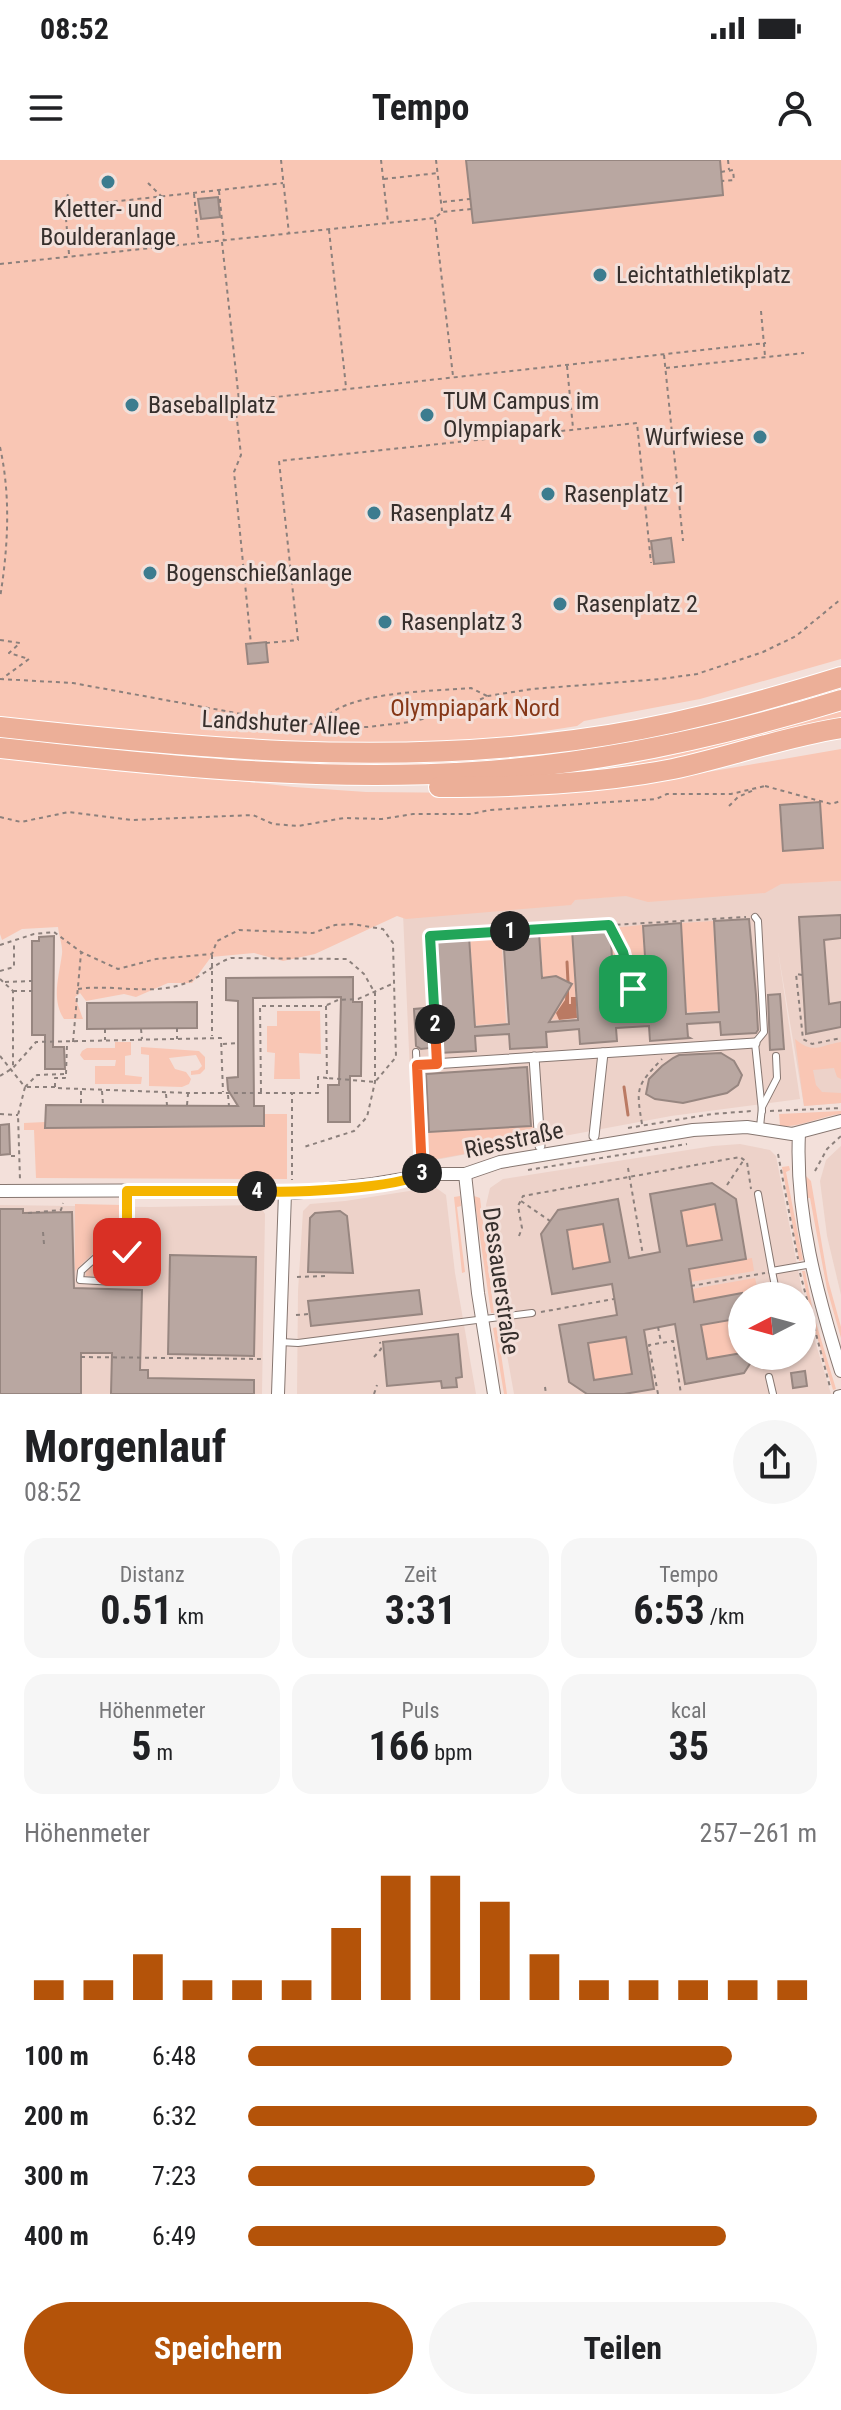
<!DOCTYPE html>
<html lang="de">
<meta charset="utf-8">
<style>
body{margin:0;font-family:"Roboto Condensed",sans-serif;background:#f6f6f6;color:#202124;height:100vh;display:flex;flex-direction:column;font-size:30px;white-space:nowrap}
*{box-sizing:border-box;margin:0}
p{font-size:26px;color:#757577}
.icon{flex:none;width:44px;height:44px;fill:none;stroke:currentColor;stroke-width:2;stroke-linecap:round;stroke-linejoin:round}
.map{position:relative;height:1234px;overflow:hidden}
.drawer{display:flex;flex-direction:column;background:#fff;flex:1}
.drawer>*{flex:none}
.needle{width:52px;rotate:264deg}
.controls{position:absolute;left:728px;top:1122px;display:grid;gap:16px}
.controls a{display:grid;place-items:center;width:88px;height:88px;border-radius:50%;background:#fff;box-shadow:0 2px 6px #0004;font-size:40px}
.pin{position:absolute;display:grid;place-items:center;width:68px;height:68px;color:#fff;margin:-34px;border-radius:16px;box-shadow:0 4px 12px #0006}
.km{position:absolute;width:40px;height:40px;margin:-20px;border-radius:50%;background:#222;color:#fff;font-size:22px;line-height:40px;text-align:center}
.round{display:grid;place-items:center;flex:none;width:84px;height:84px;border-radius:42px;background:#f6f6f6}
.headline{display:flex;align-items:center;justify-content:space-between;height:136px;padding:0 24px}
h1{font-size:44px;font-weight:700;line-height:60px}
.stats{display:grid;grid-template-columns:repeat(3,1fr);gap:12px;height:136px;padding:8px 24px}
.stats div{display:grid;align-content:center;border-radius:20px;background:#f6f6f6;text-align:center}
.stats b{font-size:40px;font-weight:700}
.stats small{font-size:22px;font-weight:400}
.stats p{font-size:22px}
.chart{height:224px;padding:16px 24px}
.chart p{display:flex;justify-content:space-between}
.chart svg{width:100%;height:144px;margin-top:8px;stroke:#b45309;stroke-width:6}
.primary-button{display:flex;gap:16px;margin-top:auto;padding:16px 24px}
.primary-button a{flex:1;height:92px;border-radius:48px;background:#b45309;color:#fff;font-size:32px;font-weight:700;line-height:92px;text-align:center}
.primary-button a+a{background:#f6f6f6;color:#202124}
ul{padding:0 24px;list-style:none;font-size:26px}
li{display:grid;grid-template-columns:128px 96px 1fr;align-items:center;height:60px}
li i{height:20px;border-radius:10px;background:#b45309}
.status{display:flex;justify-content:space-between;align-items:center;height:56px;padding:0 40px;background:#fff;direction:ltr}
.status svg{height:22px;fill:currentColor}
header{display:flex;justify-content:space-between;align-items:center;height:104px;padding:0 24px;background:#fff;font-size:36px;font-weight:700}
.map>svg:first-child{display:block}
.built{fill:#edd2c9;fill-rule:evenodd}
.green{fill:#f9c6b4}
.water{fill:#ba7a63}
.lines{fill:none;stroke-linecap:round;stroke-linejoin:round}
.stream{stroke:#ba7a63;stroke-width:3}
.building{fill:#b9a7a1;stroke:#978680;stroke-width:2;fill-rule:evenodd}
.service-casing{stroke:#867670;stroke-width:8}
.pedestrian-casing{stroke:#867670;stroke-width:11}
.minor-casing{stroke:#867670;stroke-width:14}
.trunk-casing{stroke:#fff;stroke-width:22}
.path{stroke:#8c807c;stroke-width:2;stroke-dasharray:4 4;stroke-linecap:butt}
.service{stroke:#fff;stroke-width:6}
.pedestrian{stroke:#fff;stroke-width:9}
.minor{stroke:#fff;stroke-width:12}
.trunk{stroke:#ecaf98;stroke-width:20}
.split-1-casing{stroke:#fff;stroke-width:16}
.split-2-casing{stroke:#fff;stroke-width:16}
.split-3-casing{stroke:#fff;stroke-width:16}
.split-4-casing{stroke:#fff;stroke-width:16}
.split-5-casing{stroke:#fff;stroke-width:16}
.split-1{stroke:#22a559;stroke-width:10}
.split-2{stroke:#22a559;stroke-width:10}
.split-3{stroke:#f0652b;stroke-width:10}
.split-4{stroke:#f5b400;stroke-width:10}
.split-5{stroke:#f5b400;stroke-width:10}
.poi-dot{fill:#3c7c8f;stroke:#f3e0da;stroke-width:3}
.labels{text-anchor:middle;stroke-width:6;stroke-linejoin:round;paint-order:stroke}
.poi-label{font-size:24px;fill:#362f2c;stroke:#f3e0da;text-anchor:start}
.park-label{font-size:24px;fill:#863717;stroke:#f3e0da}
.street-label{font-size:24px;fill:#362f2c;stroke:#f3e0da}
</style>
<div class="status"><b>08:52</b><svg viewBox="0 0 49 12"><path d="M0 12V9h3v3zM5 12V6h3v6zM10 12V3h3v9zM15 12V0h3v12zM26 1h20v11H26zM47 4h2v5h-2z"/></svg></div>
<header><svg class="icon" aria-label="menu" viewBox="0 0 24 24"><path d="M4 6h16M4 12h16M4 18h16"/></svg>Tempo<svg class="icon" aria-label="person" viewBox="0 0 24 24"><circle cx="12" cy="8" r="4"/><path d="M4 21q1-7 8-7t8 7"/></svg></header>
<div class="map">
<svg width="841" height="1234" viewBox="0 0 841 1234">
<rect width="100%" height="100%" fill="#f3e0da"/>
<g class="built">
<polygon points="841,721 841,943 804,946 778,791 800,939 671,956 414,1004 403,754 768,724"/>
<path d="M740,984L770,990L776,996L806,1151L831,1234H514L502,1167L486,1045L490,1028L503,1019L713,986ZM742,1136H802V1196H742Z"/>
<polygon points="841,986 841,1135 827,1076 820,1021 826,1000"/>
<polygon points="435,1027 446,1035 455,1113 476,1234 297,1234 298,1131 303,1051 310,1044 345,1041"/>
<polygon points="0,1045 151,1047 256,1045 261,1047 265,1054 262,1234 0,1234"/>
</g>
<g class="green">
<polygon points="0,0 841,0 841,499 700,539 584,561 577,566 487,580 398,586 231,580 0,561"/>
<polygon points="841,524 841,533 673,578 476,605 297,606 0,582 0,573 440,599"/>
<path d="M841,551V564L621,610L517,616L569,609L578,613C668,599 754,576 841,551Z"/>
<path d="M841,589V721L781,724L765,733L648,742L626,736L575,740L571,745L406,759L397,756L315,794L283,801L254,793L211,797L192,823H168L136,837L124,834L86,841L80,833L75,837L83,859H64C51,839 59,817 62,794C63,786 59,776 58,767L22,769L2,780L0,774V594L294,627L366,632L479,633L487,637L615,628Z"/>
<polygon points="713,761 718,850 687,852 681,763"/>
<polygon points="642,765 648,853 616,855 611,768"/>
<polygon points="572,770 577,858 546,860 540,772"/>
<polygon points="501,774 506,863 476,865 470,776"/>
<polygon points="277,851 320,851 321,894 299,893 300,919 274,919 275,893 267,892 267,866 277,866"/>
<path d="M795,879C814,895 820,885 841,882V919L837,917L834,908L813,910L816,925L822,932L841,933V943L804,946Z"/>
<polygon points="115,882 131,882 131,895 125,896 125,915 142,917 141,924 95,924 95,906 115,906 116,900 84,900 80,895 82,891 87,888 115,888"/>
<polygon points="141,887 199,891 205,897 205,909 200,914 191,915 191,911 198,910 202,906 196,895 169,898 175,909 186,912 191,919 189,924 182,927 149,926 149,895 141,894"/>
<polygon points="426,914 430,972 535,966 536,981 425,1001 422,916"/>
<path d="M841,951V954C820,956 801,968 780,966L779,954Z"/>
<polygon points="264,954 287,954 287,1019 36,1018 34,970 24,970 24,963 45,962 46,968 264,966"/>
<polygon points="789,1006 790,1010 786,1012 803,1100 799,1101 782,1007"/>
<polygon points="805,1015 811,1021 828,1120 841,1167 841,1178 827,1129 810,1038 806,1038"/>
<polygon points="460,1036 461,1046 457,1047 465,1112 462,1113 454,1037"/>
<polygon points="474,1036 480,1038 494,1153 491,1153"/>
<polygon points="75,1044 123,1045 122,1089 98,1088 75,1111"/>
<polygon points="715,1044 722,1080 687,1086 681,1051"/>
<polygon points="603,1064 610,1102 573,1109 567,1070"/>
<path d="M104,1095H123C123,1106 121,1109 113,1116H86V1110Z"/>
<polygon points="752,1098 754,1111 691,1122 689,1109"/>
<polygon points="802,1111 805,1111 814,1156 836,1229 833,1230 811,1157"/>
<polygon points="755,1118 758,1131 694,1142 692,1129"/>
<polygon points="739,1159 742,1193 707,1199 701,1165"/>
<polygon points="497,1167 507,1234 504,1234 493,1168"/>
<polygon points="626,1177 632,1214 594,1220 588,1183"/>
</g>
<polygon class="water" points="566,827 569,827 569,844 571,844 571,837 576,837 577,858 559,860 556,853 565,840"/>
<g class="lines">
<g class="stream">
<polyline points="567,802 568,822"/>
<polyline points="624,927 628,955"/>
</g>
</g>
<g class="building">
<polygon points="466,0 720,0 723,35 473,63"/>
<polygon points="218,37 220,57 201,59 198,39"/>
<polygon points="671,378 674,402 654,404 651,381"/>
<polygon points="266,482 268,502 248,504 246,484"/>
<polygon points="820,642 823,688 783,691 780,645"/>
<polygon points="841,755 841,778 824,780 829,844 841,842 841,867 806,874 799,757"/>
<polygon points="749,759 756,835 758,870 756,873 721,875 720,862 687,864 688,877 690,878 650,881 649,866 616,868 617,881 580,884 579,869 546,872 547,887 510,889 509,874 475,876 476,891 439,893 439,887 421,889 416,886 414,849 436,847 432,778 469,776 475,867 509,864 503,774 539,772 542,818 556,816 572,824 549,862 578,860 572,770 610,767 616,859 649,857 643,766 681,763 686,854 719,852 714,761"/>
<polygon points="54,776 53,887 64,887 65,909 45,909 45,875 32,875 32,781 39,781 39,777"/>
<polygon points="353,817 353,842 362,842 361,916 350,916 350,962 328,962 328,925 339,925 341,837 253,838 254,946 264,946 264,966 45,968 46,945 238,946 228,930 227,918 238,917 238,841 226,840 226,818"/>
<polygon points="780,834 784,889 770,890 768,835"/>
<polygon points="197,842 197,868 87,869 87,843"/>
<polygon points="721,893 734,901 742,915 738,925 727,933 683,943 655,939 646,934 649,919 662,906 673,898 679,895"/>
<polygon points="527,907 531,966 429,972 426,914"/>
<polygon points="9,964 10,994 0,995 0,965"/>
<path d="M712,1023L736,1039L746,1099L689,1109L694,1142L742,1133V1158L701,1165L707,1199L742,1193V1196H755L744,1213L685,1224L675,1164L644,1170L654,1229L624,1234H587L569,1222L559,1165L617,1155L612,1124L552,1134L541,1074L558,1050L618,1039L629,1098L660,1092L650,1034ZM715,1044L722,1080L687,1086L681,1051ZM603,1064L610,1102L573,1109L567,1070ZM626,1177L632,1214L594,1220L588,1183Z"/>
<polygon points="0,1049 23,1049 23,1053 72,1052 74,1128 142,1130 140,1210 148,1210 148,1218 254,1220 254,1234 111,1234 112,1193 81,1193 81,1234 0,1234"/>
<polygon points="340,1051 347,1056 353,1113 308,1112 310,1058 315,1053"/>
<polygon points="170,1095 256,1097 254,1196 168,1194"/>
<polygon points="419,1130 422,1154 311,1166 308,1141"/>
<polygon points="458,1174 462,1217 456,1218 457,1227 442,1228 441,1221 387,1226 383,1182"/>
<polygon points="805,1211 807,1226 793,1228 791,1213"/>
</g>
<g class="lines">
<g class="service-casing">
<g id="service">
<polyline points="755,757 758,761 764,872 755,883 762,951"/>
<polyline points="416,892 422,1015"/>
<polyline points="760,967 762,947 777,918 776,896"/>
<polyline points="758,1034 772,1111 812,1104"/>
<polyline points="127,1092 127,1110 115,1122 80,1120 81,1111 102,1092 127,1092 127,1031"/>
<polyline points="772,1111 777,1136"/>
<polyline points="280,1182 298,1183 532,1153"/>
<polyline points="769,1217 773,1234"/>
<polyline points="837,1234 841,1233"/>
</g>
</g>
<g class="pedestrian-casing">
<g id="pedestrian">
<polyline points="534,897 540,986"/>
<polyline points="417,905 755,883"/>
<polyline points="594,976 603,893"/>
</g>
</g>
<g class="minor-casing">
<g id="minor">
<path d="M799,973C795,1054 817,1134 841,1211"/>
<polyline points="465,1014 478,1133 494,1234"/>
<polyline points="0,1031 246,1030 294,1033 373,1024 433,1014 465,1014 500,1002 693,970 747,967 792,974 841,961"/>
<polyline points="278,1234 285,1033"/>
</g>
</g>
<g class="trunk-casing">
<g id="trunk">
<path d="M0,567C191,588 383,606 575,580C666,568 754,544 841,517"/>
<path d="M0,588C156,605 315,622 473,612C598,604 721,577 841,540"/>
<path d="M439,627C517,627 596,624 673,609C729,597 784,577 841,568"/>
</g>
</g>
<g class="path">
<polyline points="281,0 289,74"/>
<polyline points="381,0 388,62"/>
<polyline points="436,0 442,51"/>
<polyline points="728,0 729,10"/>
<polyline points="721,12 733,10 734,20 722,21"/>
<polyline points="384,19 438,13"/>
<polyline points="148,23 162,37"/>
<polyline points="219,31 224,81"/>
<polyline points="194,34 199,83"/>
<polyline points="443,42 470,39"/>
<polyline points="65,46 68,34"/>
<polyline points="435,60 453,216"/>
<polyline points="329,70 346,227"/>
<polyline points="222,82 239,241 235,242 241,295 234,312 251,484"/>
<polyline points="69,94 65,47 283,23"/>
<polyline points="0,104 435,58 442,52 471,49"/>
<polyline points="761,151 765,196"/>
<polyline points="664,195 683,381"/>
<polyline points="567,206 573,268"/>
<polyline points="666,208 804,193"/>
<polyline points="239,241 766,183"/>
<path d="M0,287C11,337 8,388 0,438"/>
<polyline points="0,480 20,483 9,493 29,499 3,518"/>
<polyline points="266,483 298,480 279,301 637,263 651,403"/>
<polyline points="0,519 73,523 274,560 343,567 368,567 410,562 452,552 488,536 532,529 661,519 697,514 763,492 796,476 841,439"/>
<path d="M317,565C344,530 429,532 471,528L487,536"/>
<polyline points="765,626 831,644 841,641"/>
<polyline points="729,646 738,637 756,629"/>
<polyline points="0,657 21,662 69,652 132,660 253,655 273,664 298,666 344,658 382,659 413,654 471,654 490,650 656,639 667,634 731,634 765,626"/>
<path d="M609,765C627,797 639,822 626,858"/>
<polyline points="0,785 34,774 54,772 81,792 118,809 156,799 212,794 217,781 239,770 313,773 335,765 352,764 383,769 393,783 396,897 375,922 327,918"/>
<polyline points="212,795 212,876"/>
<polyline points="0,811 14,807 14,783"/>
<polyline points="802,815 796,814 803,879 812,884 841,878"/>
<polyline points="0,819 13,831 13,908"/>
<polyline points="5,822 32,821"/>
<path d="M78,829C112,824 147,835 180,825C198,820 213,804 231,798L347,799L364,814L375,833V922L367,957L354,971L304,987"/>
<polyline points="13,831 32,831"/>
<polyline points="327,845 338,840 358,839 392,824"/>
<polyline points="177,868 177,879"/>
<polyline points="105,869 105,880"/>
<polyline points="141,869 142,879"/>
<polyline points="73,882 81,793"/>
<polyline points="223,884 238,883"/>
<polyline points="436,893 430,776 746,757"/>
<polyline points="0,896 25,927 18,955 20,1020"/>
<polyline points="66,914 67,884"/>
<polyline points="0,916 13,908 36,882 221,878 223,932"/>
<polyline points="25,927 37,915 65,914 65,918 55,918 55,928 188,933 292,933 292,1020"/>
<polyline points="27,927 55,927"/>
<polyline points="81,931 81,945"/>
<polyline points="102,931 103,945"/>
<polyline points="261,932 260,846 326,846 327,918 318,917 318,933 293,933"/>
<polyline points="166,934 167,945"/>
<polyline points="228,935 229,946"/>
<polyline points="187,945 188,934"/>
<polyline points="770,951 841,948"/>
<polyline points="0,954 18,955"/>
<path d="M642,964C636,928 636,926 662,899"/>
<polyline points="628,968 712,954 752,951"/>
<polyline points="778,994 798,1099"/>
<polyline points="11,996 18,996"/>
<polyline points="628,1008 643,1095"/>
<polyline points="528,1010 687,984"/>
<polyline points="815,1011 827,989 841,976"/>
<polyline points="727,1025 743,1001"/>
<polyline points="521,1041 550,1061"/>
<polyline points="28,1053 61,1050 63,1043"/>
<polyline points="43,1072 44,1084"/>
<polyline points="519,1076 522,1068 518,1046 523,1036 740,997 747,1002 751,1029"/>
<polyline points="800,1113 830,1227"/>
<polyline points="297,1117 326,1116"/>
<polyline points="691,1126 765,1113"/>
<polyline points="541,1152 614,1139"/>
<polyline points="296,1155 309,1154"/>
<polyline points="658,1167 661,1182"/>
<polyline points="81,1197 263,1199"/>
<polyline points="374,1197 381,1189 380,1182"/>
<polyline points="545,1227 546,1234"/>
<polyline points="374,1234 377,1225"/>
<polyline points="658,1234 649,1185 673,1181 681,1234"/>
</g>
<use href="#service" class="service"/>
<use href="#pedestrian" class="pedestrian"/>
<use href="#minor" class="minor"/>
<use href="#trunk" class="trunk"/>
</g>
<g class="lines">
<g class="split-1-casing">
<polyline id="split-1" points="510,771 609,765 623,792 633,829"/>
</g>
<g class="split-2-casing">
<polyline id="split-2" points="435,864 430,776 510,771"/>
</g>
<g class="split-3-casing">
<polyline id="split-3" points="422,1013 417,905 437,904 435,864"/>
</g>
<g class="split-4-casing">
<path id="split-4" d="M257,1031C290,1033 399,1029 422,1013"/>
</g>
<g class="split-5-casing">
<polyline id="split-5" points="127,1092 127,1031 257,1031"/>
</g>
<use href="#split-1" class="split-1"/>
<use href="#split-2" class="split-2"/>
<use href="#split-3" class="split-3"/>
<use href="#split-4" class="split-4"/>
<use href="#split-5" class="split-5"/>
</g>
<g class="poi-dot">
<circle cx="108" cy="22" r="8"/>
<circle cx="600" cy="115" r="8"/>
<circle cx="132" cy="245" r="8"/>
<circle cx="427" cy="255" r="8"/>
<circle cx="760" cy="277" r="8"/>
<circle cx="548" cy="334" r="8"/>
<circle cx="374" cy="353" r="8"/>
<circle cx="150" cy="413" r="8"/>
<circle cx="560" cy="444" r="8"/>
<circle cx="385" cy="462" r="8"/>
</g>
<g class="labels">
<g class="poi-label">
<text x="108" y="57" text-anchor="middle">Kletter- und<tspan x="108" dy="28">Boulderanlage</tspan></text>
<text x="616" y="123">Leichtathletikplatz</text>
<text x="443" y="249">TUM Campus im<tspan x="443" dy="28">Olympiapark</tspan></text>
<text x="148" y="253">Baseballplatz</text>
<text x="744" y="285" text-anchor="end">Wurfwiese</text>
<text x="564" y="342">Rasenplatz 1</text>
<text x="390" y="361">Rasenplatz 4</text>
<text x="166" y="421">Bogenschießanlage</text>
<text x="576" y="452">Rasenplatz 2</text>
<text x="401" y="470">Rasenplatz 3</text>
</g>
<g class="park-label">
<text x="475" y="556">Olympiapark Nord</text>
</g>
<g class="street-label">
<text transform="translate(281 563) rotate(3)" y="8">Landshuter Allee</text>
<text transform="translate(514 980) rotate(-12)" y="8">Riesstraße</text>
<text transform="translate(501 1121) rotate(82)" y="8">Dessauerstraße</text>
</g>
</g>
</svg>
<div class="controls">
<a><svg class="needle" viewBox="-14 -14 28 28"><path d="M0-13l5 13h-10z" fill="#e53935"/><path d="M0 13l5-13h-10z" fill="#757577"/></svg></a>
</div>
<div class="pin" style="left:633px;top:829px;background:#1e9e55"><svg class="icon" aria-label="arrive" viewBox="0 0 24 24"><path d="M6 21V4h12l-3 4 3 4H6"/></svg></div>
<div class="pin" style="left:127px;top:1092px;background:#d93025"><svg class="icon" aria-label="check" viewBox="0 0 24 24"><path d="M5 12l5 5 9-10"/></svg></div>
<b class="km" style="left:510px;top:771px">1</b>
<b class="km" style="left:435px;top:864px">2</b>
<b class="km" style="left:422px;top:1013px">3</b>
<b class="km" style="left:257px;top:1031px">4</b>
</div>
<section class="drawer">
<div class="headline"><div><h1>Morgenlauf</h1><p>08:52</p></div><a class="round"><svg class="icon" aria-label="share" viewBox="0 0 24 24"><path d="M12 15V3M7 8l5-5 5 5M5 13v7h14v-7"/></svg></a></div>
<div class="stats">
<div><p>Distanz</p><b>0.51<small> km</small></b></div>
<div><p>Zeit</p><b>3:31</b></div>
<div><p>Tempo</p><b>6:53<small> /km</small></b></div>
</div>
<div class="stats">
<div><p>Höhenmeter</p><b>5<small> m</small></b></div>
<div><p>Puls</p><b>166<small> bpm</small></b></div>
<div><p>kcal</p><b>35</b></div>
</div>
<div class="chart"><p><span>Höhenmeter</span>257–261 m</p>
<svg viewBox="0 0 160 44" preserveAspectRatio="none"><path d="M5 44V38M15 44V38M25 44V30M35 44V38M45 44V38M55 44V38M65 44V22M75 44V6M85 44V6M95 44V14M105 44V30M115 44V38M125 44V38M135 44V38M145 44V38M155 44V38"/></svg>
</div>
<ul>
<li><b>100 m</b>6:48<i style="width:85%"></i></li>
<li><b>200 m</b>6:32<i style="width:100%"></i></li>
<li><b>300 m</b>7:23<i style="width:61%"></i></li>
<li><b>400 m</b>6:49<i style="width:84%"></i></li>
</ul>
<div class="primary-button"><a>Speichern</a><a>Teilen</a></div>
</section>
